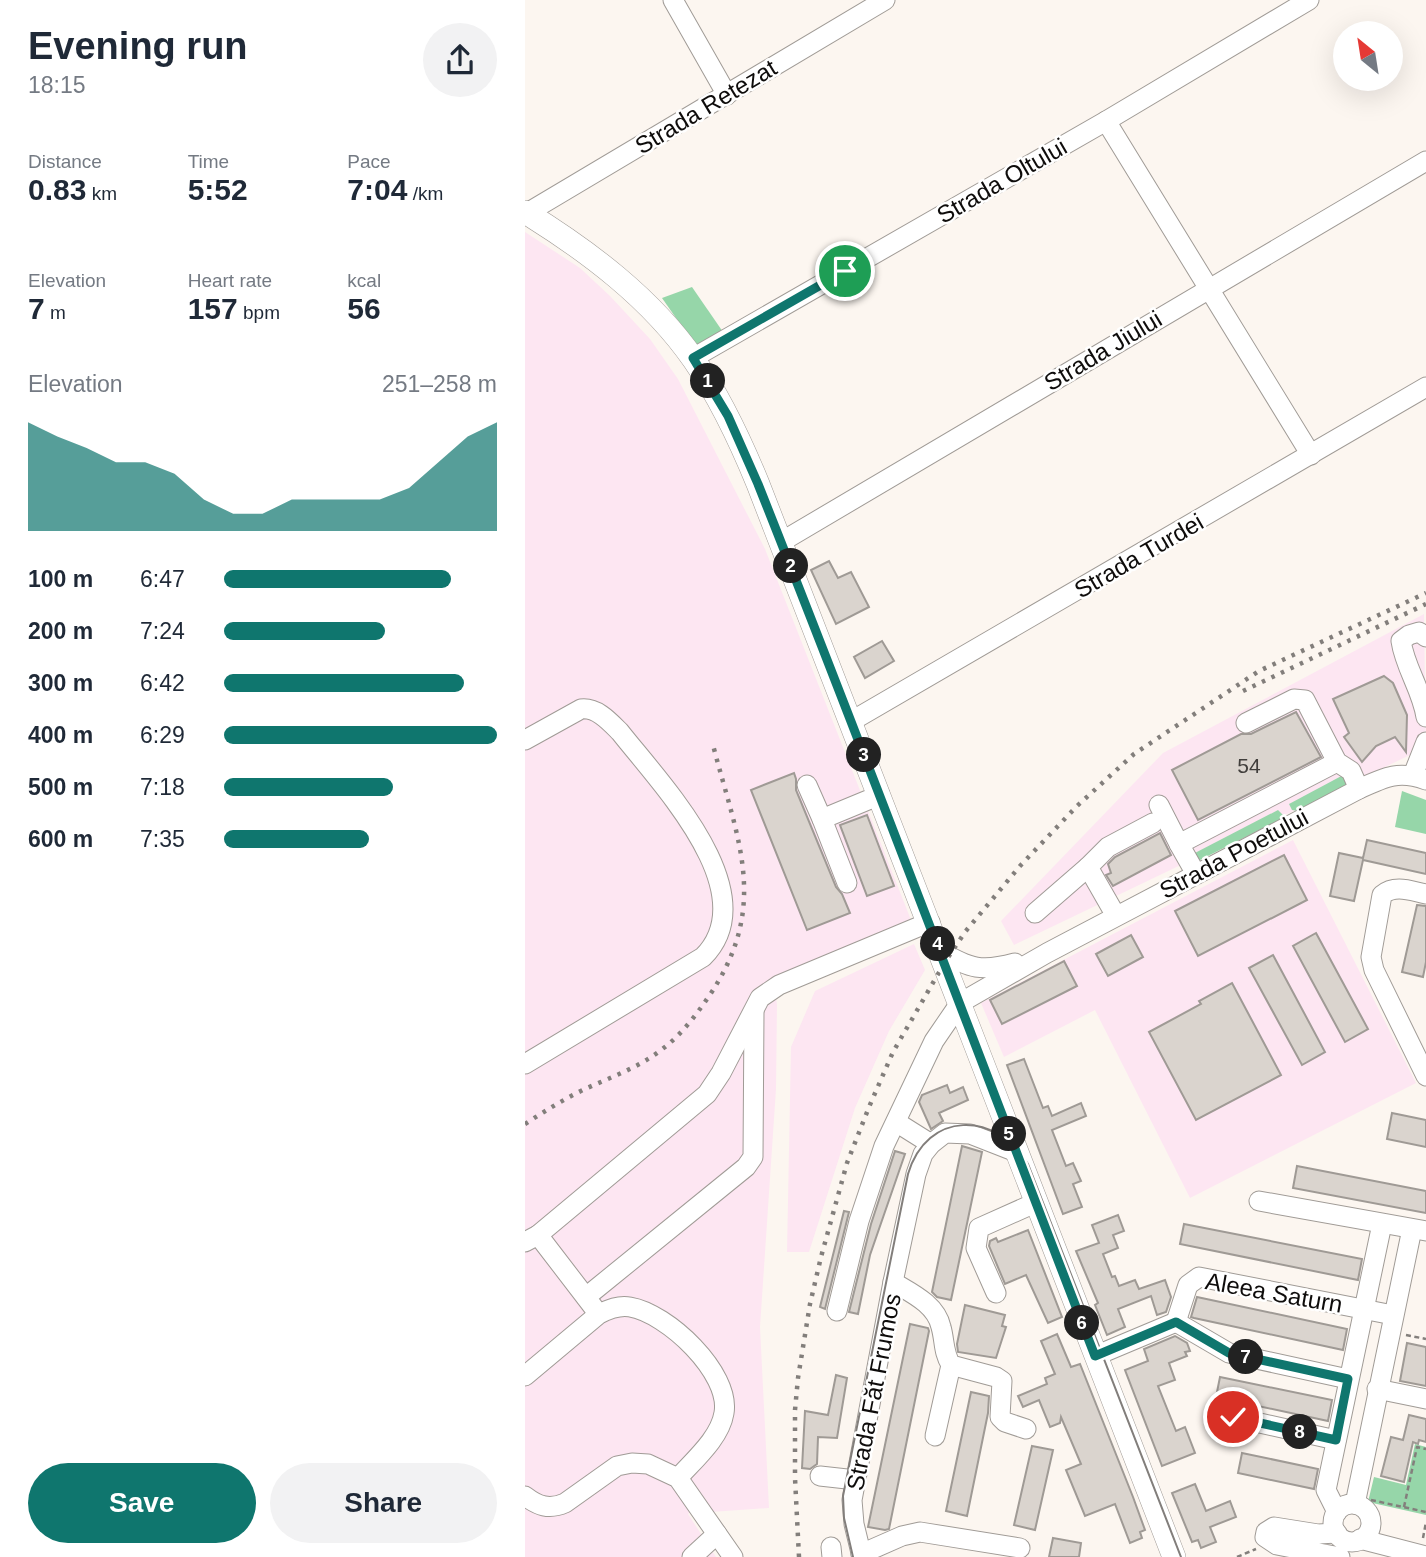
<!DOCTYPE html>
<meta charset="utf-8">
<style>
body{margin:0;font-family:Arial,sans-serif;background:#f2f2f3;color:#1f2937;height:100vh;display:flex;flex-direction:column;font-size:26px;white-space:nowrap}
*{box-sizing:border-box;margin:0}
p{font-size:23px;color:#747a83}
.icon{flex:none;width:38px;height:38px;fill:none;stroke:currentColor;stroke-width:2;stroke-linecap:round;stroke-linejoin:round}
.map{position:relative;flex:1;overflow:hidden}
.side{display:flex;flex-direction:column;background:#fff;width:525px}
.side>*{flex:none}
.needle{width:46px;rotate:330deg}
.buttons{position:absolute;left:808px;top:21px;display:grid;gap:14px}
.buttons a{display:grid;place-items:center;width:70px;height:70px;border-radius:50%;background:#fff;box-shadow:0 7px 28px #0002;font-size:35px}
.pin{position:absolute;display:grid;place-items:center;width:60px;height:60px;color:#fff;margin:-30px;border:4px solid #fff;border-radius:50%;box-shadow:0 2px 7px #0007}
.km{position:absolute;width:35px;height:35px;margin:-18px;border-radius:50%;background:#222;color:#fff;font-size:19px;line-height:35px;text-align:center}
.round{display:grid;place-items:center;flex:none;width:74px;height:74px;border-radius:37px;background:#f2f2f3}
.overview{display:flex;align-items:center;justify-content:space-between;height:119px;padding:0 28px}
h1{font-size:38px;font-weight:800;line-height:52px}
.stats{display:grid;grid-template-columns:repeat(3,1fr);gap:10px;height:119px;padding:7px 28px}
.stats div{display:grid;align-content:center}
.stats b{font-size:30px;font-weight:800}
.stats small{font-size:19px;font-weight:400}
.stats p{font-size:19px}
.chart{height:196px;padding:14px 28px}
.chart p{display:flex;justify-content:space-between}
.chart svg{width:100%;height:126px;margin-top:7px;fill:#0f766e;opacity:.7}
.button{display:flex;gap:14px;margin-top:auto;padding:14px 28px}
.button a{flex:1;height:80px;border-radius:42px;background:#0f766e;color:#fff;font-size:28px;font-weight:800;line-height:80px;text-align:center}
.button a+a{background:#f2f2f3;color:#1f2937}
ul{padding:0 28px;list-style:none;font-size:23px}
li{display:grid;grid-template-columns:112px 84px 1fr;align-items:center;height:52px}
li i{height:18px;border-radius:9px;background:#0f766e}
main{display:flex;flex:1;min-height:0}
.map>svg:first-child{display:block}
.industrial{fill:#fde6f2}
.green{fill:#96d6a9}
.building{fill:#dad4ce;stroke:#9f9a95;stroke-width:2}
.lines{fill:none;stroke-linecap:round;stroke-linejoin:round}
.minor-casing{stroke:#a09b96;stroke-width:21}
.major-casing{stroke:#a09b96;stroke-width:24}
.path{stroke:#837f7c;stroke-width:2.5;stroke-dasharray:5 3.5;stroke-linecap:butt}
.minor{stroke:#fff;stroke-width:19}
.major{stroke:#fff;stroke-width:23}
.tram{stroke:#827e7b;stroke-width:2}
.rail{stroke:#827e7b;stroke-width:4.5;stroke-dasharray:3.5 7;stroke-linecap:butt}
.route-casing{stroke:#fff;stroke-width:14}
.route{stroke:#0f766e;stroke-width:9}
.labels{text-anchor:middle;stroke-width:5;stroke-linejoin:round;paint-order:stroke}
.number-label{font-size:21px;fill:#413e3c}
.street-label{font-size:24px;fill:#0e0c0b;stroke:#fff}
</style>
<main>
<section class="side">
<div class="overview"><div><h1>Evening run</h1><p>18:15</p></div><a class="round"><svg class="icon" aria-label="share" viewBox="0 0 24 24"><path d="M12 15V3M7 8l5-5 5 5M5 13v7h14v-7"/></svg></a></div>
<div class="stats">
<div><p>Distance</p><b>0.83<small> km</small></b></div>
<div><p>Time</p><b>5:52</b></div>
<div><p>Pace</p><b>7:04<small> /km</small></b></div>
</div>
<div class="stats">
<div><p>Elevation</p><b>7<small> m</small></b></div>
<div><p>Heart rate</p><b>157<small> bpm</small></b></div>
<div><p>kcal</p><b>56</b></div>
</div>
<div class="chart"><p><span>Elevation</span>251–258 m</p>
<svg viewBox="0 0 160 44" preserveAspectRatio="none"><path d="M0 44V6L10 11L20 15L30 20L40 20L50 24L60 33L70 38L80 38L90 33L100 33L110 33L120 33L130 29L140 20L150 11L160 6V44z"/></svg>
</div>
<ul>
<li><b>100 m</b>6:47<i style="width:83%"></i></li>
<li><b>200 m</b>7:24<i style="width:59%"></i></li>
<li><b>300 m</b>6:42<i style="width:88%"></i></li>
<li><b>400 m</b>6:29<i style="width:100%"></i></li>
<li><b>500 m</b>7:18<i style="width:62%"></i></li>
<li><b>600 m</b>7:35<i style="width:53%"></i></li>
</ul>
<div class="button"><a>Save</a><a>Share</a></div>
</section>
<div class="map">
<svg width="901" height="1557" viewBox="0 0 901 1557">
<rect width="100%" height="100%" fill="#fcf6f0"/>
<g class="industrial">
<polygon points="0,232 55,268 85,296 125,339 153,379 240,549 386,920 249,981 252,1005 251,1089 235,1327 244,1508 186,1512 180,1498 163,1514 191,1557 0,1557"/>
<polygon points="899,614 901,760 887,754 489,945 476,921 638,753"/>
<polygon points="768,840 891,1083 665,1198 570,1010 479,1057 456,1003"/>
<polygon points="389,944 400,970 364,1031 330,1108 284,1252 262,1252 266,1047 290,991"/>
</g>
<g class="green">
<polygon points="167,287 198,332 172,348 137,298"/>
<polygon points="822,773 825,783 773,811 767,810 764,804"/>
<polygon points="877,791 901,800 901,834 870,827"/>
<polygon points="753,810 758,815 756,819 673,861 668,854"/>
<polygon points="890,1444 901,1447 901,1515 843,1502 849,1477 881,1485"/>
</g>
<g class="building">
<polygon points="304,561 313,578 326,572 344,607 311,624 286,570"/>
<polygon points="357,641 369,661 340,678 329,657"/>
<polygon points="859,676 868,683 882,715 881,752 870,737 851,746 837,762 819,737 824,733 808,699"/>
<polygon points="771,712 796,757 673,820 647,770 716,734 726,734"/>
<polygon points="269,773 271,779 271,790 311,887 317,894 325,913 282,930 226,790"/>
<polygon points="342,815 369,886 342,896 315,825"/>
<polygon points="635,833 646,855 588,886 581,875 586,873 583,864 590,857"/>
<polygon points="842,840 901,853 901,874 838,860 829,901 805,896 814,853 838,858"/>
<polygon points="759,855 782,900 673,956 650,911"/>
<polygon points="892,905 901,906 901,962 898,977 877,972"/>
<polygon points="791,933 843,1029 820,1042 768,946"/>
<polygon points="606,935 618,957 583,976 571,954"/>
<polygon points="748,955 800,1052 777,1065 724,968"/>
<polygon points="539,961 552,986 477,1024 465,1000"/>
<polygon points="707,983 756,1075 671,1120 624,1032 676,1004 674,1001"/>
<polygon points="499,1059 518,1108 523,1106 527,1116 556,1103 561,1116 527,1130 541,1166 548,1163 556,1181 548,1184 557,1207 538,1214 482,1065"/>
<polygon points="422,1085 425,1093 438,1087 443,1100 414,1113 418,1121 406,1129 394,1102 397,1095"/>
<polygon points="867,1113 901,1120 901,1147 862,1139"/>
<polygon points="437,1146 457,1152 426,1300 412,1297 407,1292"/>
<polygon points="370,1151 380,1154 345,1255 333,1314 324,1312 346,1224"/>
<polygon points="772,1166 901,1191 901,1213 768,1188"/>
<polygon points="319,1211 324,1212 300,1309 295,1307"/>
<polygon points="593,1215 599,1231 588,1235 593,1248 578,1254 587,1277 590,1276 594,1286 610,1280 614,1289 640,1280 646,1297 641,1312 632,1315 626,1296 593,1309 600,1327 582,1335 570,1305 573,1303 551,1251 574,1243 567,1225"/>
<polygon points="659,1224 837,1259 833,1280 655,1244"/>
<polygon points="503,1230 537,1317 523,1323 501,1275 480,1284 464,1246 465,1241 471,1238 473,1242"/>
<polygon points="672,1297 822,1329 818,1350 669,1318 666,1317"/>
<polygon points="440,1305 480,1315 477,1326 481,1327 471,1358 433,1352 432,1344"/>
<polygon points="385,1324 403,1328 404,1331 364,1529 360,1530 343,1527"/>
<polygon points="532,1334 546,1367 555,1364 608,1497 620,1530 615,1532 617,1538 605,1543 590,1504 560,1516 541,1470 556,1464 536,1417 535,1423 525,1427 514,1400 498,1407 493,1396 522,1384 520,1378 530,1374 516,1341"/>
<polygon points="650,1336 662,1343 665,1351 660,1352 662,1356 644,1363 650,1380 633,1386 651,1431 660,1427 670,1453 637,1466 600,1370 623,1361 619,1349"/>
<polygon points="882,1343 901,1347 901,1386 875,1381"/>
<polygon points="311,1375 322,1378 312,1438 293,1437 292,1464 285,1469 277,1468 280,1411 303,1415"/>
<polygon points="695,1377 807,1400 803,1421 691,1397"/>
<polygon points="446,1392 464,1396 463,1413 442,1516 421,1511"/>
<polygon points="884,1415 901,1419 901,1442 894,1440 893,1444 888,1442 879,1482 856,1476 866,1437 878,1440"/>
<polygon points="507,1446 528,1450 510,1530 489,1525"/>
<polygon points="717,1453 793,1469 789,1489 713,1473"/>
<polygon points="670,1484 681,1511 705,1501 711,1517 685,1527 691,1542 676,1548 673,1540 667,1542 647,1493"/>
<polygon points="528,1538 556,1543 554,1557 524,1557"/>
</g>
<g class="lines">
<g class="minor-casing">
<g id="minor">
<polyline points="148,0 202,95"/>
<polyline points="581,121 786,455"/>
<polyline points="2,213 360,0"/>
<polyline points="168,358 581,121 784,0"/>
<polyline points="256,542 901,161"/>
<path d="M901,637L894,632L884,635L876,641C880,668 897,690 901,717"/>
<polyline points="325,722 901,387"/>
<polyline points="721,723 769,699 780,700 812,762 826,771 834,789"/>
<path d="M0,740L56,709C72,707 85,722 95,732C135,783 242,893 178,957L0,1064"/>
<polyline points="888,775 901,742"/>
<polyline points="282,785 297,819"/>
<polyline points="634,805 654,844 812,762"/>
<polyline points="654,844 671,874"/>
<polyline points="322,883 297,819 355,795"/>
<path d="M901,894C886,891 870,884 857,895L846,957L849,970L901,1076"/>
<polyline points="510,913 563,867"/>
<polyline points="591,916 563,867 583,847 628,823"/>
<path d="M415,951C445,969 457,972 490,963"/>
<polyline points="371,1122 406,1144"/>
<polyline points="734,1201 901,1231"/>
<polyline points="13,1235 69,1308"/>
<polyline points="0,1242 13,1235 182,1094 196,1073 235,998 254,985 405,922"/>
<path d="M368,1282C386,1293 411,1304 416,1327C420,1341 418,1352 426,1365L471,1377L477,1381L475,1417L480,1422L501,1429"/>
<polyline points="471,1293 451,1248 454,1228 510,1203"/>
<polyline points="61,1297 221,1167 228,1157 229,1012"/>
<path d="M312,1311L334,1221L359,1146L409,1041L435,1003L522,953L834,789C860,777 874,770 901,780"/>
<polyline points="651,1322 663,1285 674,1277 868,1315"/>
<polyline points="651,1322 704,1353 823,1379"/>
<polyline points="570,1356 651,1322"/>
<path d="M0,1376L74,1314C84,1309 94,1305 105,1307C142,1313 206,1373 199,1413C195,1438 169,1460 153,1478"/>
<polyline points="852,1389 901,1399"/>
<polyline points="708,1417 811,1440"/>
<polyline points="410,1436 426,1365"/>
<polyline points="295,1476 331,1480"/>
<path d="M0,1496C13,1506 24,1510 40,1503L92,1466L107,1463L123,1464L153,1478L208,1557"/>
<polyline points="830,1504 887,1229"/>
<circle cx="827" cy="1523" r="19"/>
<polyline points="812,1512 801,1490 857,1224"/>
<polyline points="812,1533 793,1534 749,1527 741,1532 740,1537 752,1545 815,1557"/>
<polyline points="835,1539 901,1556"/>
<polyline points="306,1547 307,1557"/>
<polyline points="336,1554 377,1536 395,1532 495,1548"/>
<polyline points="167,1557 192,1534"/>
<polyline points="337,1557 329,1524 327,1500 368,1282 391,1174 398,1154 406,1144 420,1133 445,1134 491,1152"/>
</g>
</g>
<g class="major-casing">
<path id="major" d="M0,212C63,251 126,298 169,360C196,399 215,440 233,484C374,841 508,1200 649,1557"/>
</g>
<g class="path">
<polyline points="881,1335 901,1339"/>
<polyline points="846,1500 901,1512"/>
<polyline points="879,1507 892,1447 901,1449"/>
<polyline points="898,1538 901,1522"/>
<polyline points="712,1557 731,1549"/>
</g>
<use href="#minor" class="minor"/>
<use href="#major" class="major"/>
<path class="tram" d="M328,1557L319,1518L318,1496L383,1174C402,1110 471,1111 503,1164L656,1557"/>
<g class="rail">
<polyline points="718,691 901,604"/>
<path d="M0,1124C20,1111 39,1099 60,1089C86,1077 113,1068 136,1050C155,1036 169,1018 182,999C246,907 213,842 188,745"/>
<polyline points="274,1557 270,1478 270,1410 273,1378 285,1304 296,1257 322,1163 344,1107 368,1052 420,962 440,932 495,866 552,806 609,754 734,671 901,593"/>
</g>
</g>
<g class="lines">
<g class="route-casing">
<path id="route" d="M320,271L168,358L203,416L233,484C348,773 457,1065 570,1356L651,1322L704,1353L823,1379L811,1440L708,1417"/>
</g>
<use href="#route" class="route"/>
</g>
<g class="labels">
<g class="number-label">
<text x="724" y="773">54</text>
</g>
<g class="street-label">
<text transform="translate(181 107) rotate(-31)" y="8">Strada Retezat</text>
<text transform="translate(477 181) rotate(-30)" y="8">Strada Oltului</text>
<text transform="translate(578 351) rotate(-31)" y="8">Strada Jiului</text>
<text transform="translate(614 556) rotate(-30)" y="8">Strada Turdei</text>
<text transform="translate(709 854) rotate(-28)" y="8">Strada Poetului</text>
<text transform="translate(749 1293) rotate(10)" y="8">Aleea Saturn</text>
<text transform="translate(349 1392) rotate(-79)" y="8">Strada Făt Frumos</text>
</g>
</g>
</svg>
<div class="buttons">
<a><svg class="needle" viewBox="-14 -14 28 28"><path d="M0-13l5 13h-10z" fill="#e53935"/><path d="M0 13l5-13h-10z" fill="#747a83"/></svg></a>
</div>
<div class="pin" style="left:320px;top:271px;background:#1e9e55"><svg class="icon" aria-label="arrive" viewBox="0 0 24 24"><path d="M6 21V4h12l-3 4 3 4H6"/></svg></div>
<div class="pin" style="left:708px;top:1417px;background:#d93025"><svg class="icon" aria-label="check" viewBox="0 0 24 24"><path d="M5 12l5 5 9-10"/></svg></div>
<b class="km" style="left:183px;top:381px">1</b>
<b class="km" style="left:266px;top:566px">2</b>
<b class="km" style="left:339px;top:755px">3</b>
<b class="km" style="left:413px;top:944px">4</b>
<b class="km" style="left:484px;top:1134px">5</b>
<b class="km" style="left:557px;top:1323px">6</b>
<b class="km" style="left:721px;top:1357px">7</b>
<b class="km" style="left:775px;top:1432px">8</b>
</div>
</main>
